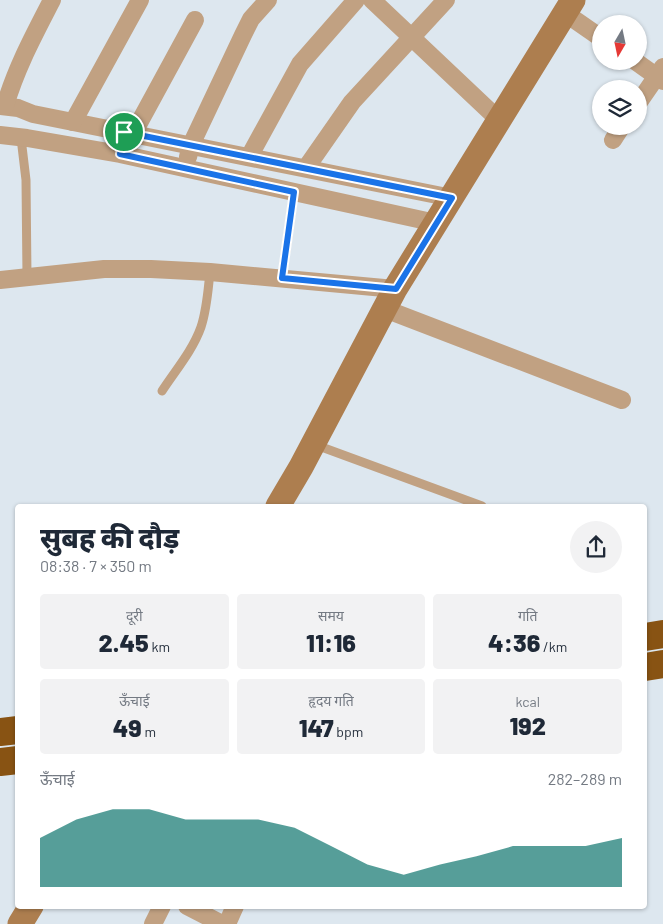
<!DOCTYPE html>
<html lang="hi">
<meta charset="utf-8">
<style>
body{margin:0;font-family:Barlow,"Noto Sans Devanagari",sans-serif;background:#f2f2f3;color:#1f2937;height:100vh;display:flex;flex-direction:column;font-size:19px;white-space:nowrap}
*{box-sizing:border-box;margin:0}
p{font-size:16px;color:#747a83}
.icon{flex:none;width:28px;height:28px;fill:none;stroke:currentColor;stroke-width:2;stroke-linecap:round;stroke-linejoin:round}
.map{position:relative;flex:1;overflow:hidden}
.details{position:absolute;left:15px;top:504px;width:632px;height:405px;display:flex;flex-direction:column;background:#fff;border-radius:5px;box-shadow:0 1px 4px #0004}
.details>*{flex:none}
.needle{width:32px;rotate:189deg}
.tools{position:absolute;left:592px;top:15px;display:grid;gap:10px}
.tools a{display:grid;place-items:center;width:55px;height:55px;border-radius:50%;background:#fff;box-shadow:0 1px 4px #0004;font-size:25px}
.pin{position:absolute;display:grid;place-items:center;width:42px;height:42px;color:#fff;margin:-21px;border:2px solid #fff;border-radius:50%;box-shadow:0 1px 5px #0007}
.round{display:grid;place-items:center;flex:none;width:52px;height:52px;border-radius:26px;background:#f2f2f3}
.summary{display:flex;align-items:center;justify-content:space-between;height:85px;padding:0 25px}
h1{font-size:28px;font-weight:800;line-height:38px}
.metrics{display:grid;grid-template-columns:repeat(3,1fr);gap:8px;height:85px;padding:5px 25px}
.metrics div{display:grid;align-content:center;border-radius:5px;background:#f2f2f3;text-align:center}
.metrics b{font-size:25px;font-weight:800}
.metrics small{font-size:14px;font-weight:400}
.metrics p{font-size:14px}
.chart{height:140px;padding:10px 25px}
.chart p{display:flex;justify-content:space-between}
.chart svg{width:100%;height:90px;margin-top:5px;fill:#0f766e;opacity:.7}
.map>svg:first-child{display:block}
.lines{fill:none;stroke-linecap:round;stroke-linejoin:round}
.lane{stroke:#c1a182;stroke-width:9}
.street{stroke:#c1a182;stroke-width:18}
.secondary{stroke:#ad7e4f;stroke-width:25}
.highway{stroke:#885313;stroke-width:28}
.route-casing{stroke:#fff;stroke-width:10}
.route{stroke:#1a73e8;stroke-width:6}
</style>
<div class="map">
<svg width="663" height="924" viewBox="0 0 663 924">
<rect width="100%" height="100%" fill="#dde7ef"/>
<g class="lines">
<g class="lane">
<polyline points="21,138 26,180 27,276"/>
<polyline points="282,278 294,192"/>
<path d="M162,391C175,371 193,350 201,327C207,309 208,290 210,272"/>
<polyline points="316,445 482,506"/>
</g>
<g class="street">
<polyline points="372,0 499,120"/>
<polyline points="565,13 601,38"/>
<polyline points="635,61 663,81"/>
<polyline points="639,102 663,67"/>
<polyline points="0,106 18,108 33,114 73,122 452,198"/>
<path d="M5,106C16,68 34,35 52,0"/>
<polyline points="73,122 140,0"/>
<polyline points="133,134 195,20"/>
<polyline points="0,135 27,138 120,154 436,223"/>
<polyline points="613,140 622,126"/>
<polyline points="188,157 191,145 243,35 251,19 268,0"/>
<polyline points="249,157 300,64 356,0"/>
<polyline points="306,168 352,102 446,0"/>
<polyline points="0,280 104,269 151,269 210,272 395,289"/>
<polyline points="385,309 622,400"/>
<polyline points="187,906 222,924"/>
<polyline points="153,924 162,906"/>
<polyline points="227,924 235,906"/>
</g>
<g class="secondary">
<polyline points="278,506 301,467 395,289 573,0"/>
<polyline points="20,924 31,906"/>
</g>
<g class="highway">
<polyline points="645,637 663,634"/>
<polyline points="645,667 663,664"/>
<polyline points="0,732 18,730"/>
<polyline points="0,762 18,760"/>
</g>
</g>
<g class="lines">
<g class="route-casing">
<polygon id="route" points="124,132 452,198 396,289 282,278 294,192 120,154"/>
</g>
<use href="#route" class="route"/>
</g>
</svg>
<div class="tools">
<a><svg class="needle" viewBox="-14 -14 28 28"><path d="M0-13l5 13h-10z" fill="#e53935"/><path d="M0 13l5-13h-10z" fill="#747a83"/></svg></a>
<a><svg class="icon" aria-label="layers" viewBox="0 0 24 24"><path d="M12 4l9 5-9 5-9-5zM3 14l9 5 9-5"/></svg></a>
</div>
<div class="pin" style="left:124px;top:132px;background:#1e9e55"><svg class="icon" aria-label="arrive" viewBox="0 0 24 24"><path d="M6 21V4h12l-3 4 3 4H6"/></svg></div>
<section class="details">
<div class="summary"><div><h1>सुबह की दौड़</h1><p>08:38 · 7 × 350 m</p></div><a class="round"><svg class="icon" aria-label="share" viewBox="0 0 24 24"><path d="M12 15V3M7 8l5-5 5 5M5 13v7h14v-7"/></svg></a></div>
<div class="metrics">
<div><p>दूरी</p><b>2.45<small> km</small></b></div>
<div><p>समय</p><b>11:16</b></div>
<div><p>गति</p><b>4:36<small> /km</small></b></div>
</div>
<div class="metrics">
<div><p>ऊँचाई</p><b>49<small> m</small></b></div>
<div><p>हृदय गति</p><b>147<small> bpm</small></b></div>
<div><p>kcal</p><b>192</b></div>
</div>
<div class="chart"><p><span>ऊँचाई</span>282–289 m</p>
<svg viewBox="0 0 160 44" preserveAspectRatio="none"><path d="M0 44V20L10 11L20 6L30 6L40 11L50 11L60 11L70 15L80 24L90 33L100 38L110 33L120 29L130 24L140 24L150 24L160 20V44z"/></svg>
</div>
</section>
</div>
